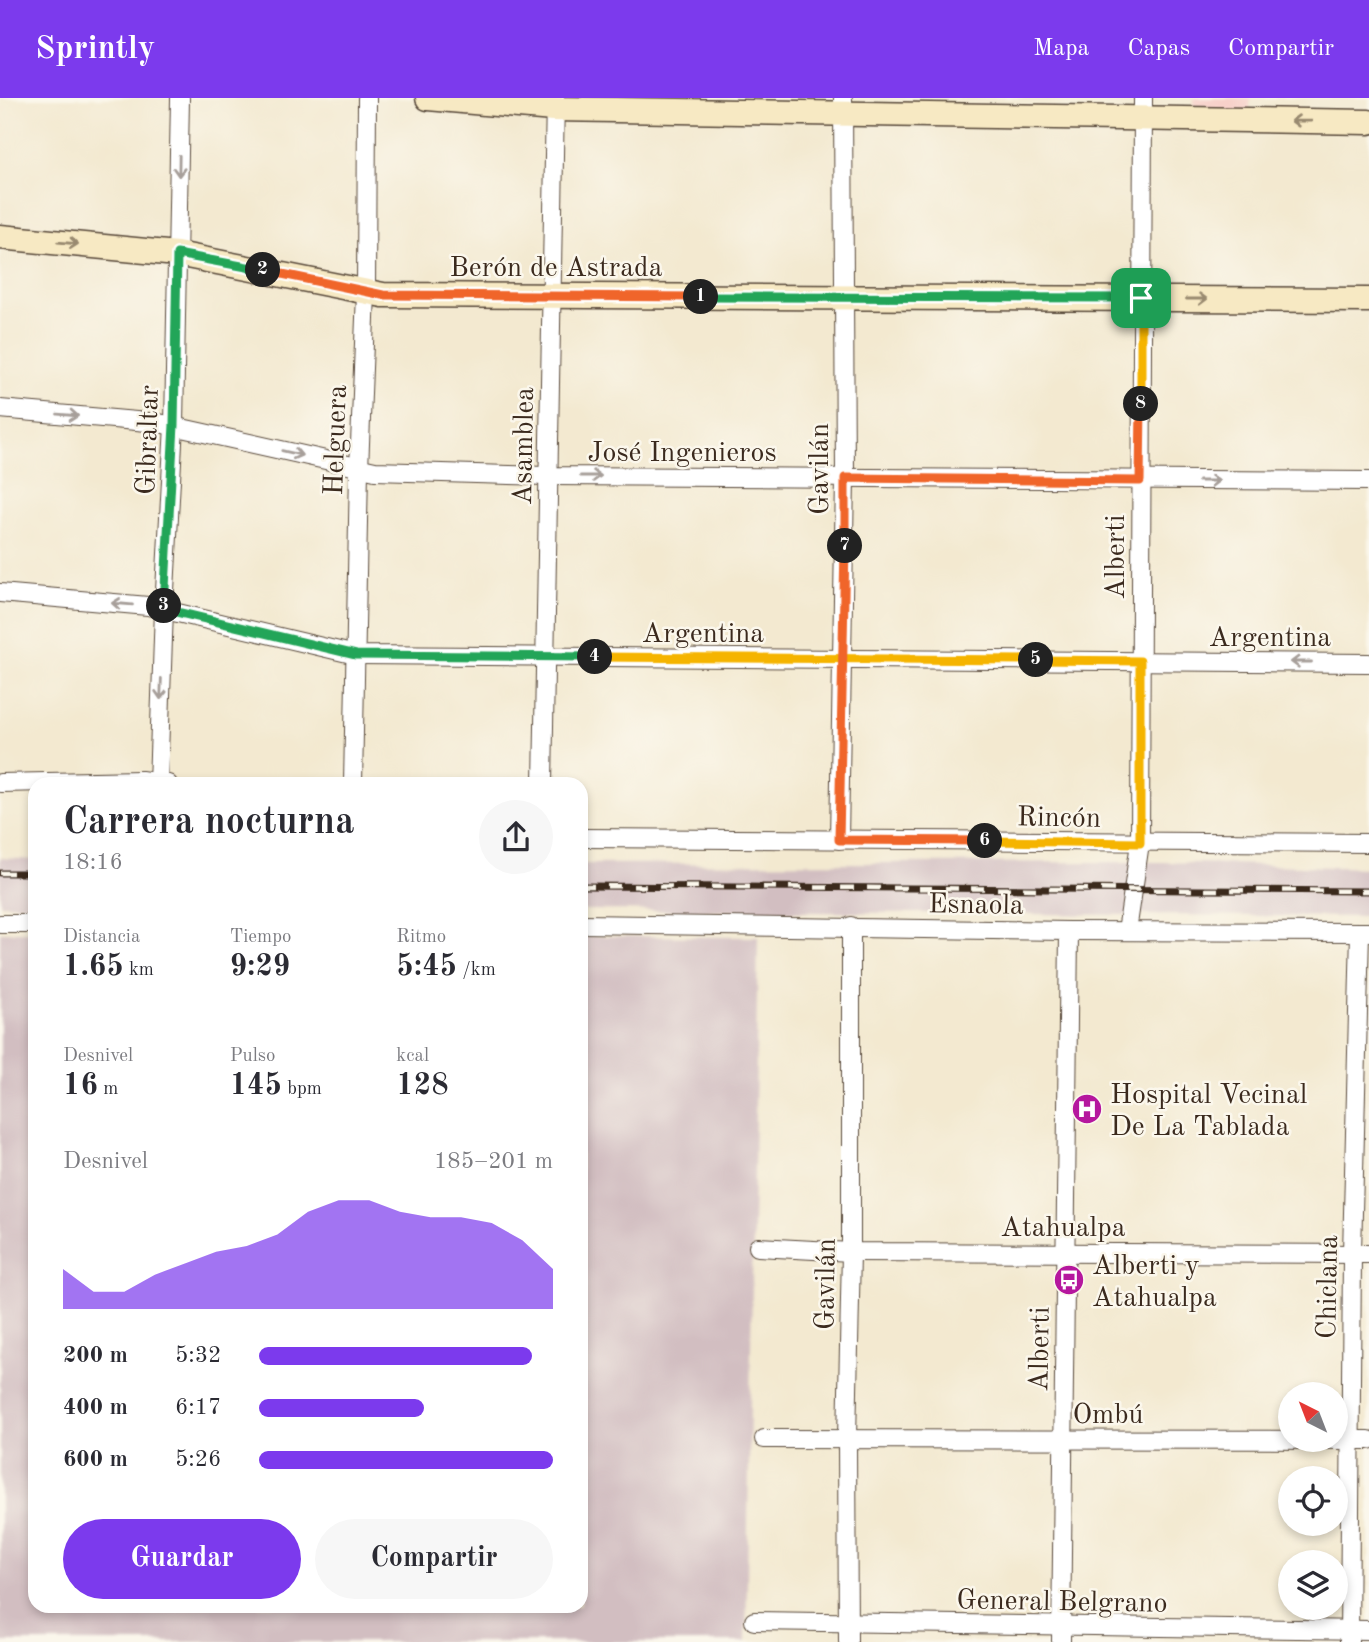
<!DOCTYPE html>
<html lang="es">
<meta charset="utf-8">
<style>
body{margin:0;font-family:"Old Standard TT",serif;background:#f7f7f7;color:#2b2b33;height:100vh;display:flex;flex-direction:column;font-size:26px;white-space:nowrap}
*{box-sizing:border-box;margin:0}
p{font-size:23px;color:#7c7c81}
.icon{flex:none;width:38px;height:38px;fill:none;stroke:currentColor;stroke-width:2;stroke-linecap:round;stroke-linejoin:round}
.map{position:relative;flex:1;overflow:hidden}
.side{position:absolute;left:28px;top:679px;width:560px;height:836px;display:flex;flex-direction:column;background:#fff;border-radius:21px;box-shadow:0 4px 10px #0003}
.side>*{flex:none}
.needle{width:46px;rotate:318deg}
.tools{position:absolute;left:1278px;top:1284px;display:grid;gap:14px}
.tools a{display:grid;place-items:center;width:70px;height:70px;border-radius:50%;background:#fff;box-shadow:0 4px 10px #0003;font-size:35px}
.pin{position:absolute;display:grid;place-items:center;width:60px;height:60px;color:#fff;margin:-30px;border-radius:14px;box-shadow:0 4px 10px #0006}
.km{position:absolute;width:35px;height:35px;margin:-18px;border-radius:50%;background:#222;color:#fff;font-size:19px;line-height:35px;text-align:center}
.round{display:grid;place-items:center;flex:none;width:74px;height:74px;border-radius:37px;background:#f7f7f7}
.summary{display:flex;align-items:center;justify-content:space-between;height:119px;padding:0 35px}
h1{font-size:38px;font-weight:800;line-height:52px}
.stats{display:grid;grid-template-columns:repeat(3,1fr);gap:10px;height:119px;padding:7px 35px}
.stats div{display:grid;align-content:center}
.stats b{font-size:30px;font-weight:800}
.stats small{font-size:19px;font-weight:400}
.stats p{font-size:19px}
.chart{height:196px;padding:14px 35px}
.chart p{display:flex;justify-content:space-between}
.chart svg{width:100%;height:126px;margin-top:7px;fill:#7c3aed;opacity:.7}
.button{display:flex;gap:14px;margin-top:auto;padding:14px 35px}
.button a{flex:1;height:80px;border-radius:42px;background:#7c3aed;color:#fff;font-size:28px;font-weight:800;line-height:80px;text-align:center}
.button a+a{background:#f7f7f7;color:#2b2b33}
ul{padding:0 35px;list-style:none;font-size:23px}
li{display:grid;grid-template-columns:112px 84px 1fr;align-items:center;height:52px}
li i{height:18px;border-radius:9px;background:#7c3aed}
header{display:flex;align-items:center;gap:42px;box-sizing:border-box;height:98px;padding:0 35px;background:#7c3aed;color:#fff}
header strong{font-size:33px}
nav{display:flex;gap:38px;margin-inline-start:auto;font-size:24px}
.map>svg:first-child{display:block}
.built{fill:#f7d0c9}
.industrial{fill:#d2bec1}
.lines{fill:none;stroke-linecap:round;stroke-linejoin:round}
.street-casing{stroke:#574739;stroke-width:20}
.secondary-casing{stroke:#574739;stroke-width:27}
.street{stroke:#fff;stroke-width:18}
.secondary{stroke:#f7e9c3;stroke-width:24}
.rail-casing{stroke:#3b2a1e;stroke-width:7}
.rail{stroke:#fbf7ec;stroke-width:4.5;stroke-dasharray:13;stroke-linecap:butt}
.oneway{stroke:#998a70}
.oneway2{stroke:#a79f9a}
.split-1-casing{stroke:#fff;stroke-width:14}
.split-2-casing{stroke:#fff;stroke-width:14}
.split-3-casing{stroke:#fff;stroke-width:14}
.split-4-casing{stroke:#fff;stroke-width:14}
.split-5-casing{stroke:#fff;stroke-width:14}
.split-6-casing{stroke:#fff;stroke-width:14}
.split-7-casing{stroke:#fff;stroke-width:14}
.split-8-casing{stroke:#fff;stroke-width:14}
.split-9-casing{stroke:#fff;stroke-width:14}
.split-1{stroke:#22a559;stroke-width:9}
.split-2{stroke:#f0652b;stroke-width:9}
.split-3{stroke:#22a559;stroke-width:9}
.split-4{stroke:#22a559;stroke-width:9}
.split-5{stroke:#f5b400;stroke-width:9}
.split-6{stroke:#f5b400;stroke-width:9}
.split-7{stroke:#f0652b;stroke-width:9}
.split-8{stroke:#f0652b;stroke-width:9}
.split-9{stroke:#f5b400;stroke-width:9}
.labels{text-anchor:middle;stroke-width:5;stroke-linejoin:round;paint-order:stroke}
.street-label{font-size:28px;fill:#3b2a1e;stroke:#fbf7ec}
.poi-label{font-size:28px;fill:#3b2a1e;stroke:#fbf7ec;text-anchor:start}
</style>
<header>
<strong>Sprintly</strong>
<nav><a>Mapa</a><a>Capas</a><a>Compartir</a></nav>
</header>
<div class="map">
<svg width="1369" height="1544" viewBox="0 0 1369 1544">
<rect width="100%" height="100%" fill="#fbf7ec"/>
<filter id="ink" filterUnits="userSpaceOnUse"><feTurbulence type="fractalNoise" baseFrequency=".0143" numOctaves="2"/><feDisplacementMap in="SourceGraphic" scale="14" xChannelSelector="R" yChannelSelector="G"/><feConvolveMatrix kernelMatrix="1 2 1 2 8 2 1 2 1" color-interpolation-filters="sRGB"/></filter>
<filter id="wash" filterUnits="userSpaceOnUse"><feTurbulence type="fractalNoise" baseFrequency=".00686" numOctaves="4" result="noise"/><feDisplacementMap in="SourceGraphic" scale="28" xChannelSelector="R" yChannelSelector="G"/><feGaussianBlur stdDeviation="1.57" result="paint"/><feColorMatrix in="noise" values="0 0 0 0 0 0 0 0 0 0 0 0 0 0 0 0 0 1.4 0 .05"/><feComposite in="paint" operator="in"/></filter>
<g filter="url(#wash)">
<rect width="100%" height="100%" fill="#f3e9d0"/>
<polygon class="built" points="1193,0 1250,0 1250,18 1193,17"/>
<g class="industrial">
<polygon points="0,760 35,762 35,807 0,806"/>
<polygon points="1160,764 1369,770 1369,819 581,812 581,766"/>
<polygon points="0,834 35,834 35,1508 581,1508 581,838 758,839 746,1544 0,1544"/>
</g>
</g>
<g filter="url(#ink)">
<g class="lines">
<g class="street-casing">
<g id="street">
<polyline points="0,311 159,325 375,373 547,378 1369,383"/>
<polyline points="0,495 148,508 356,557 1369,565"/>
<polyline points="0,685 141,682 168,686"/>
<polyline points="158,686 164,511 174,327 180,0"/>
<polyline points="353,686 359,371 366,195 367,0"/>
<polyline points="543,686 555,0"/>
<polyline points="581,740 1369,745"/>
<polyline points="839,742 845,380 843,0"/>
<polyline points="0,826 35,826"/>
<polyline points="581,826 1069,833 1369,834"/>
<polyline points="1127,833 1140,745 1143,0"/>
<polyline points="758,1149 851,1154 1369,1156"/>
<polyline points="764,1341 1369,1342"/>
<polyline points="754,1523 1369,1532"/>
<polyline points="848,1544 847,1341 851,1154 851,828"/>
<polyline points="1061,1544 1069,833"/>
<polyline points="1349,1544 1352,1155 1360,834"/>
</g>
</g>
<g class="secondary-casing">
<g id="secondary">
<polyline points="428,0 553,11 1369,24"/>
<polyline points="0,139 177,156 383,197 1369,202"/>
</g>
</g>
<use href="#street" class="street"/>
<use href="#secondary" class="secondary"/>
<g class="rail-casing">
<g id="rail">
<polyline points="0,775 35,775"/>
<polyline points="581,788 1369,793"/>
</g>
</g>
<use href="#rail" class="rail"/>
</g>
<defs><path id="oneway-shaft" d="M-6 0H5M1.5-3L5.5 0L1.5 3" fill="none" stroke-width="1.6" stroke-linecap="round" stroke-linejoin="round" transform="scale(1.75)"/></defs>
<g class="oneway">
<use href="#oneway-shaft" transform="translate(1301 23) rotate(-179)"/>
<use href="#oneway-shaft" transform="translate(68 145) rotate(5)"/>
<use href="#oneway-shaft" transform="translate(1197 201)"/>
</g>
<g class="oneway2">
<use href="#oneway-shaft" transform="translate(179 68) rotate(91)"/>
<use href="#oneway-shaft" transform="translate(68 317) rotate(5)"/>
<use href="#oneway-shaft" transform="translate(292 355) rotate(13)"/>
<use href="#oneway-shaft" transform="translate(591 378)"/>
<use href="#oneway-shaft" transform="translate(1209 383)"/>
<use href="#oneway-shaft" transform="translate(122 506) rotate(-175)"/>
<use href="#oneway-shaft" transform="translate(1301 564) rotate(-180)"/>
<use href="#oneway-shaft" transform="translate(161 591) rotate(92)"/>
</g>
</g>
<g class="lines" filter="url(#ink)">
<g class="split-1-casing">
<polyline id="split-1" points="701,199 1141,200"/>
</g>
<g class="split-2-casing">
<polyline id="split-2" points="263,172 383,197 701,199"/>
</g>
<g class="split-3-casing">
<polyline id="split-3" points="164,508 174,327 177,156 263,172"/>
</g>
<g class="split-4-casing">
<polyline id="split-4" points="164,508 164,511 356,557 595,559"/>
</g>
<g class="split-5-casing">
<polyline id="split-5" points="595,559 1036,562"/>
</g>
<g class="split-6-casing">
<polyline id="split-6" points="985,743 1140,745 1140,563 1036,562"/>
</g>
<g class="split-7-casing">
<polyline id="split-7" points="845,448 839,742 985,743"/>
</g>
<g class="split-8-casing">
<polyline id="split-8" points="845,448 845,380 1140,383 1141,306"/>
</g>
<g class="split-9-casing">
<polyline id="split-9" points="1141,306 1141,200"/>
</g>
<use href="#split-1" class="split-1"/>
<use href="#split-2" class="split-2"/>
<use href="#split-3" class="split-3"/>
<use href="#split-4" class="split-4"/>
<use href="#split-5" class="split-5"/>
<use href="#split-6" class="split-6"/>
<use href="#split-7" class="split-7"/>
<use href="#split-8" class="split-8"/>
<use href="#split-9" class="split-9"/>
</g>
<defs>
<g id="hospital-disc" transform="scale(1.575)"><circle r="9.5" fill="#b5179e" stroke="#fbf7ec"/><path d="M-5-5h3v3.5h4V-5h3V5h-3V1.5h-4V5h-3Z" fill="#fff"/></g>
<g id="bus-disc" transform="scale(1.575)"><circle r="9.5" fill="#b5179e" stroke="#fbf7ec"/><path d="M-5-6H5V4H4V6H2V4H-2V6H-4V4H-5ZM-3.5-4V0h7V-4ZM-3.5 1.2v1.5H-2V1.2ZM2 1.2v1.5H3.5V1.2Z" fill="#fff"/></g>
</defs>
<g fill-rule="evenodd">
<use href="#hospital-disc" x="1087" y="1011"/>
<use href="#bus-disc" x="1069" y="1182"/>
</g>
<g class="labels">
<g class="street-label">
<text x="556" y="178">Berón de Astrada</text>
<text transform="translate(146 342) rotate(-88)" y="10">Gibraltar</text>
<text transform="translate(334 342) rotate(-88)" y="10">Helguera</text>
<text transform="translate(522 348) rotate(-89)" y="10">Asamblea</text>
<text x="682" y="363">José Ingenieros</text>
<text transform="translate(818 371) rotate(-90)" y="10">Gavilán</text>
<text transform="translate(1114 459) rotate(-90)" y="10">Alberti</text>
<text x="703" y="544">Argentina</text>
<text x="1270" y="548">Argentina</text>
<text transform="translate(1059 718) rotate(1)" y="10">Rincón</text>
<text transform="translate(976 805) rotate(1)" y="10">Esnaola</text>
<text x="1063" y="1138">Atahualpa</text>
<text transform="translate(824 1186) rotate(-89)" y="10">Gavilán</text>
<text transform="translate(1326 1189) rotate(-89)" y="10">Chiclana</text>
<text transform="translate(1038 1251) rotate(-89)" y="10">Alberti</text>
<text x="1108" y="1325">Ombú</text>
<text transform="translate(1062 1502) rotate(1)" y="10">General Belgrano</text>
</g>
<g class="poi-label">
<text x="1110" y="1005">Hospital Vecinal<tspan x="1110" dy="32">De La Tablada</tspan></text>
<text x="1092" y="1176">Alberti y<tspan x="1092" dy="32">Atahualpa</tspan></text>
</g>
</g>
</svg>
<div class="tools">
<a><svg class="needle" viewBox="-14 -14 28 28"><path d="M0-13l5 13h-10z" fill="#e53935"/><path d="M0 13l5-13h-10z" fill="#7c7c81"/></svg></a>
<a><svg class="icon" aria-label="locate" viewBox="0 0 24 24"><circle cx="12" cy="12" r="6"/><path d="M12 2v4M12 18v4M2 12h4M18 12h4"/></svg></a>
<a><svg class="icon" aria-label="layers" viewBox="0 0 24 24"><path d="M12 4l9 5-9 5-9-5zM3 14l9 5 9-5"/></svg></a>
</div>
<div class="pin" style="left:1141px;top:200px;background:#1e9e55"><svg class="icon" aria-label="arrive" viewBox="0 0 24 24"><path d="M6 21V4h12l-3 4 3 4H6"/></svg></div>
<b class="km" style="left:701px;top:199px">1</b>
<b class="km" style="left:263px;top:172px">2</b>
<b class="km" style="left:164px;top:508px">3</b>
<b class="km" style="left:595px;top:559px">4</b>
<b class="km" style="left:1036px;top:562px">5</b>
<b class="km" style="left:985px;top:743px">6</b>
<b class="km" style="left:845px;top:448px">7</b>
<b class="km" style="left:1141px;top:306px">8</b>
<section class="side">
<div class="summary"><div><h1>Carrera nocturna</h1><p>18:16</p></div><a class="round"><svg class="icon" aria-label="share" viewBox="0 0 24 24"><path d="M12 15V3M7 8l5-5 5 5M5 13v7h14v-7"/></svg></a></div>
<div class="stats">
<div><p>Distancia</p><b>1.65<small> km</small></b></div>
<div><p>Tiempo</p><b>9:29</b></div>
<div><p>Ritmo</p><b>5:45<small> /km</small></b></div>
</div>
<div class="stats">
<div><p>Desnivel</p><b>16<small> m</small></b></div>
<div><p>Pulso</p><b>145<small> bpm</small></b></div>
<div><p>kcal</p><b>128</b></div>
</div>
<div class="chart"><p><span>Desnivel</span>185–201 m</p>
<svg viewBox="0 0 160 44" preserveAspectRatio="none"><path d="M0 44V30L10 38L20 38L30 32L40 28L50 24L60 22L70 18L80 10L90 6L100 6L110 10L120 12L130 12L140 14L150 20L160 30V44z"/></svg>
</div>
<ul>
<li><b>200 m</b>5:32<i style="width:93%"></i></li>
<li><b>400 m</b>6:17<i style="width:56%"></i></li>
<li><b>600 m</b>5:26<i style="width:100%"></i></li>
</ul>
<div class="button"><a>Guardar</a><a>Compartir</a></div>
</section>
</div>
